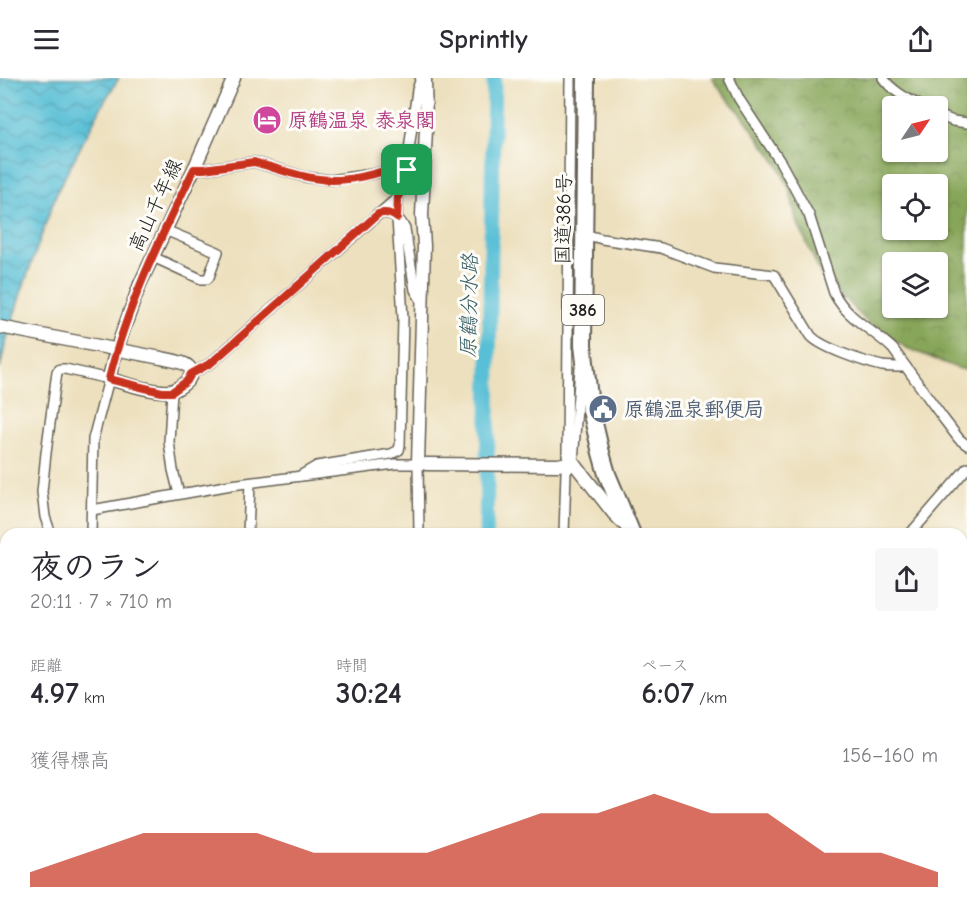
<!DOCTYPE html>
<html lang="ja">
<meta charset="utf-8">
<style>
body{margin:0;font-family:"Comic Neue","Klee One",sans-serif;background:#f7f7f7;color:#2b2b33;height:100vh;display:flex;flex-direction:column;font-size:22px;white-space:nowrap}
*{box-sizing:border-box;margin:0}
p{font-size:20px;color:#7c7c81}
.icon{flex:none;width:33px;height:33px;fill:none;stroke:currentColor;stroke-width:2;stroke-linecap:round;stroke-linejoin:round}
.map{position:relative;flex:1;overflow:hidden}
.sheet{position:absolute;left:0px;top:450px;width:968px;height:386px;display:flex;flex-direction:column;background:#fff;border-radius:18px 18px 0 0;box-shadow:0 2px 4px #0004}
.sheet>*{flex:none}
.needle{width:39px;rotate:55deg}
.buttons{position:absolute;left:882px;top:18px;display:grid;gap:12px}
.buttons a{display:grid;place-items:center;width:66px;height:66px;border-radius:6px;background:#fff;box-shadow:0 2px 4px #0004;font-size:30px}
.pin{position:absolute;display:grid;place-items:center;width:51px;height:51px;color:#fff;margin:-26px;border-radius:12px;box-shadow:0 3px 9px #0006}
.round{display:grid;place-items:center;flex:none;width:63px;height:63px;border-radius:6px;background:#f7f7f7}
.summary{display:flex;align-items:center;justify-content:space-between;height:102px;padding:0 30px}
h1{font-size:33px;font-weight:600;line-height:45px}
.stats{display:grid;grid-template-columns:repeat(3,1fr);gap:9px;height:102px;padding:6px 30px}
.stats div{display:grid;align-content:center}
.stats b{font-size:30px;font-weight:600}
.stats small{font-size:16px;font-weight:400}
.stats p{font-size:16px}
.chart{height:168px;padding:12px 30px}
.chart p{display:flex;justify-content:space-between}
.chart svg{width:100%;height:108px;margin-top:6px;fill:#c8321e;opacity:.7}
header{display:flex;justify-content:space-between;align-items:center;height:78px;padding:0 30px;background:#fff;font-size:27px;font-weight:600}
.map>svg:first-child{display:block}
.forest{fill:url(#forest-crowns);stroke:#52613b;stroke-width:1.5;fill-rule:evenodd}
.water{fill:url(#water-waves);stroke:#3a6e79;stroke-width:1.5}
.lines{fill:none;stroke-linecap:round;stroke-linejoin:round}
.river{stroke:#59bfd6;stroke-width:15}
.street-casing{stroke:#656155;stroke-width:12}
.secondary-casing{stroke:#656155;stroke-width:15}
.highway-casing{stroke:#656155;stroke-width:20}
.street{stroke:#fff;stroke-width:9}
.secondary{stroke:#fff;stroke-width:12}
.highway{stroke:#fff;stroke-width:16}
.secondary-bridge-casing{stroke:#656155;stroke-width:15;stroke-linecap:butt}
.secondary-bridge{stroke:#fff;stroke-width:12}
.route-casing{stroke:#fff;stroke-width:12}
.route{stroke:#c8321e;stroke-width:8}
.labels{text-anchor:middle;stroke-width:6;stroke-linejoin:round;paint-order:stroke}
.shield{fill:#fdfcf7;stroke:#605f5e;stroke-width:1.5}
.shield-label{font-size:18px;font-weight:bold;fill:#1c1c1c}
.hotel-label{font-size:20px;font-weight:bold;fill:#b23c85;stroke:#fdfcf7;text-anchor:start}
.street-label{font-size:20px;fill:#1c1c1c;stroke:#fdfcf7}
.service-label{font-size:20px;font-weight:bold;fill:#4e5e75;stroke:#fdfcf7;text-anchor:start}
.water-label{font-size:21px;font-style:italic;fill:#345d66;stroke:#fdfcf7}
</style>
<header><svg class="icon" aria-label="menu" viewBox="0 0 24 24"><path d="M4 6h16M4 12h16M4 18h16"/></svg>Sprintly<svg class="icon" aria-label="share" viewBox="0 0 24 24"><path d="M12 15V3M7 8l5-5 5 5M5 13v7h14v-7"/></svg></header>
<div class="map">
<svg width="967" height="835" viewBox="0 0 967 835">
<defs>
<pattern id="forest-crowns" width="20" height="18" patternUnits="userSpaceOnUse" patternTransform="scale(1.5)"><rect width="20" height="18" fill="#88a65a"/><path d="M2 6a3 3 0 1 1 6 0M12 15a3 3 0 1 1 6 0" fill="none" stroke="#6e864a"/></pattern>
<pattern id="water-waves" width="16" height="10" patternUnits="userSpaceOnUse" patternTransform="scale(1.5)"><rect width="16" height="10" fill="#59bfd6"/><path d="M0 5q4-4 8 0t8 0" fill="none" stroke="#499aad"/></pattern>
</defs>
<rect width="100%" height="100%" fill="#fdfcf7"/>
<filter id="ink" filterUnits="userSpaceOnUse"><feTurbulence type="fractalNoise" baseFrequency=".0167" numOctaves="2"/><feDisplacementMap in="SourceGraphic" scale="12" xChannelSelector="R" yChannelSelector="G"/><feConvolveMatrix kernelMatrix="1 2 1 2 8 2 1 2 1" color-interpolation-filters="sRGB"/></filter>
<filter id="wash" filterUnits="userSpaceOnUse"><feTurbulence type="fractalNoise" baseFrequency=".008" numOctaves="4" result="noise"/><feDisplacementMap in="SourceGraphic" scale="24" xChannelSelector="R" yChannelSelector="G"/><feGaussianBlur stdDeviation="1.35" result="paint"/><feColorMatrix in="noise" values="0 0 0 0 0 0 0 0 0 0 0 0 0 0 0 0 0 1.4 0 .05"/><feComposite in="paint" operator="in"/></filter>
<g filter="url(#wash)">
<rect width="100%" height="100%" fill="#ede0be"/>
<path class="forest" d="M712,0H967V292L957,290L907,270L870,247L821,197L796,141L790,112L778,87L743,38L723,16ZM892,28H938V74H892ZM892,106H938V152H892ZM892,184H938V230H892Z"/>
<g class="water">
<polygon points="0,0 119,0 104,24 57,114 22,212 5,267 0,291"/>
<polygon points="0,664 1,673 6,690 6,830 53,830 55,835 0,835"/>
</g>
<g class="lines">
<g class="river">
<polyline points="486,456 494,0"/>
<polyline points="479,835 479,830"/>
</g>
</g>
</g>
<g filter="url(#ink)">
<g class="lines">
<g class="street-casing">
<g id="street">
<polyline points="570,0 567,377 573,384"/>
<path d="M729,0L739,21L781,85L809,137L834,215C847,241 874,252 893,271L943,340L959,361L967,367"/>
<path d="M883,0C892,13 908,21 921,28"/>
<polyline points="938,37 953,43 967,45"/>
<polyline points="194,91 204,91 254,84 305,99 331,102 372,96 404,89 407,92"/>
<path d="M377,136C391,133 399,139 405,151L415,212L423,225"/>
<path d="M584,156L602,161L661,170L714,190L774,197L811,258C822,270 865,284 882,288C890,289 898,289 906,289"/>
<polyline points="153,179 201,201 207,201 209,199 218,174 165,152"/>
<polyline points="191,296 211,285 398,119 404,109 417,12 421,0"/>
<polyline points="172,313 169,364 173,392 179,416"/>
<polyline points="418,385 419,456"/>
<polyline points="300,398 317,388 391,376 399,372 400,367 403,240 397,140 398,119"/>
<polyline points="92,432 231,407 395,386 424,386"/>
<polyline points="51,456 45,439 42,414 46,375 57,294 60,291 65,291 109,301 93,361 91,456"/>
<polyline points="248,456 250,405"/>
<polyline points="564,456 566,394 573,384 580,290"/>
<polyline points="910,456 967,390"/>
<polyline points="198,830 200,835"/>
<polyline points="383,830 387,835"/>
<polyline points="412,830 412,835"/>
<polyline points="571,830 572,835"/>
<polyline points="795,830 803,835"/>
<polyline points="347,835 354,830"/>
</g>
</g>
<g class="secondary-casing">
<g id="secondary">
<path d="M161,280C169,282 182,283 188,288C199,298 178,313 169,313C153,315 125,305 109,301L115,275L140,206L194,91L234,0"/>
<polyline points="418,385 424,168 422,137 426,51 425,0"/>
<polyline points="426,386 558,387 573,384 614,436 626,448"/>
</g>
</g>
<g class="highway-casing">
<g id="highway">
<polyline points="586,0 583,267 590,328 601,375 607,396 632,456"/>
<polyline points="962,780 967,785"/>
</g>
</g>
<use href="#street" class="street"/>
<use href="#secondary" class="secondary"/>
<use href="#highway" class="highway"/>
<g class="secondary-bridge-casing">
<polyline id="secondary-bridge" points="0,249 161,280"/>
</g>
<use href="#secondary-bridge" class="secondary-bridge"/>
</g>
</g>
<g class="lines" filter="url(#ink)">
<g class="route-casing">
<path id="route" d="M254,84C279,91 304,101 331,102C353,103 382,93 404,88L407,92L404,109L398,119L397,140C391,135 385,134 378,136L235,264L211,285L191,296L187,303L172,314H162L145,310L109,301C127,227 161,159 194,91H204Z"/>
</g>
<use href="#route" class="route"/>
</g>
<defs>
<g id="hotel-disc" transform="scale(1.5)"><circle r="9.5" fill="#d1479c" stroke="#fdfcf7"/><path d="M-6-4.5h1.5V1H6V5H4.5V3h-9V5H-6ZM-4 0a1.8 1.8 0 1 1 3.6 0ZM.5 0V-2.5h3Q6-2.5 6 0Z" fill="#fff"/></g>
<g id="civic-disc" transform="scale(1.5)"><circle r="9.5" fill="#5c6f8a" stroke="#fdfcf7"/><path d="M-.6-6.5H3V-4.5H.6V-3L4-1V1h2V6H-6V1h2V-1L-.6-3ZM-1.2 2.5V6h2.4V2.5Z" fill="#fff"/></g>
</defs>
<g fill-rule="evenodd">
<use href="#hotel-disc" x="267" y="42"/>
<use href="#civic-disc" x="603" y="331"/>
</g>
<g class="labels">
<rect class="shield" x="562" y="217" width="42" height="30" rx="4.5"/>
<g class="shield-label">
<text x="583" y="238">386</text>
</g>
<g class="hotel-label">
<text x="288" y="49">原鶴温泉 泰泉閣</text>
</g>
<g class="street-label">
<text transform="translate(155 127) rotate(-65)" y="7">高山千年線</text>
<text transform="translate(563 141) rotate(-89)" y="7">国道386号</text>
</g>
<g class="service-label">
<text x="624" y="338">原鶴温泉郵便局</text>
</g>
<g class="water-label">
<text transform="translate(469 228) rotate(-89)" y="7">原鶴分水路</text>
</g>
</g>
</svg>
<div class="buttons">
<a><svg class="needle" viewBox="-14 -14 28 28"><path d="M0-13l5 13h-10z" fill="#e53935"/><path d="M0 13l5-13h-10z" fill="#7c7c81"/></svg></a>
<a><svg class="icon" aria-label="locate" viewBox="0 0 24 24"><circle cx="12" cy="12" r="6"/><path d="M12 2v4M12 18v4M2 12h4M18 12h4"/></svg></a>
<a><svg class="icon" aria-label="layers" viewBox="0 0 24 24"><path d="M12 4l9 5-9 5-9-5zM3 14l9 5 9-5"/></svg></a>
</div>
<div class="pin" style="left:407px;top:92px;background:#1e9e55"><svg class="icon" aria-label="arrive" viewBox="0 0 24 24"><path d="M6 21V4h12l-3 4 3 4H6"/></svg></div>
<section class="sheet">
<div class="summary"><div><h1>夜のラン</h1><p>20:11 · 7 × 710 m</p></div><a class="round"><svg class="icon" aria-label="share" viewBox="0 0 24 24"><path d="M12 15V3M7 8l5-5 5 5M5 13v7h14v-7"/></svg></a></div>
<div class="stats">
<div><p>距離</p><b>4.97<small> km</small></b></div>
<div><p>時間</p><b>30:24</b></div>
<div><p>ペース</p><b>6:07<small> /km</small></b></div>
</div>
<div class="chart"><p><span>獲得標高</span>156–160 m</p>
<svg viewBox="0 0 160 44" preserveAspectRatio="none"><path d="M0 44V38L10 30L20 22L30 22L40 22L50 30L60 30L70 30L80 22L90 14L100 14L110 6L120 14L130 14L140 30L150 30L160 38V44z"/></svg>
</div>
</section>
</div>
